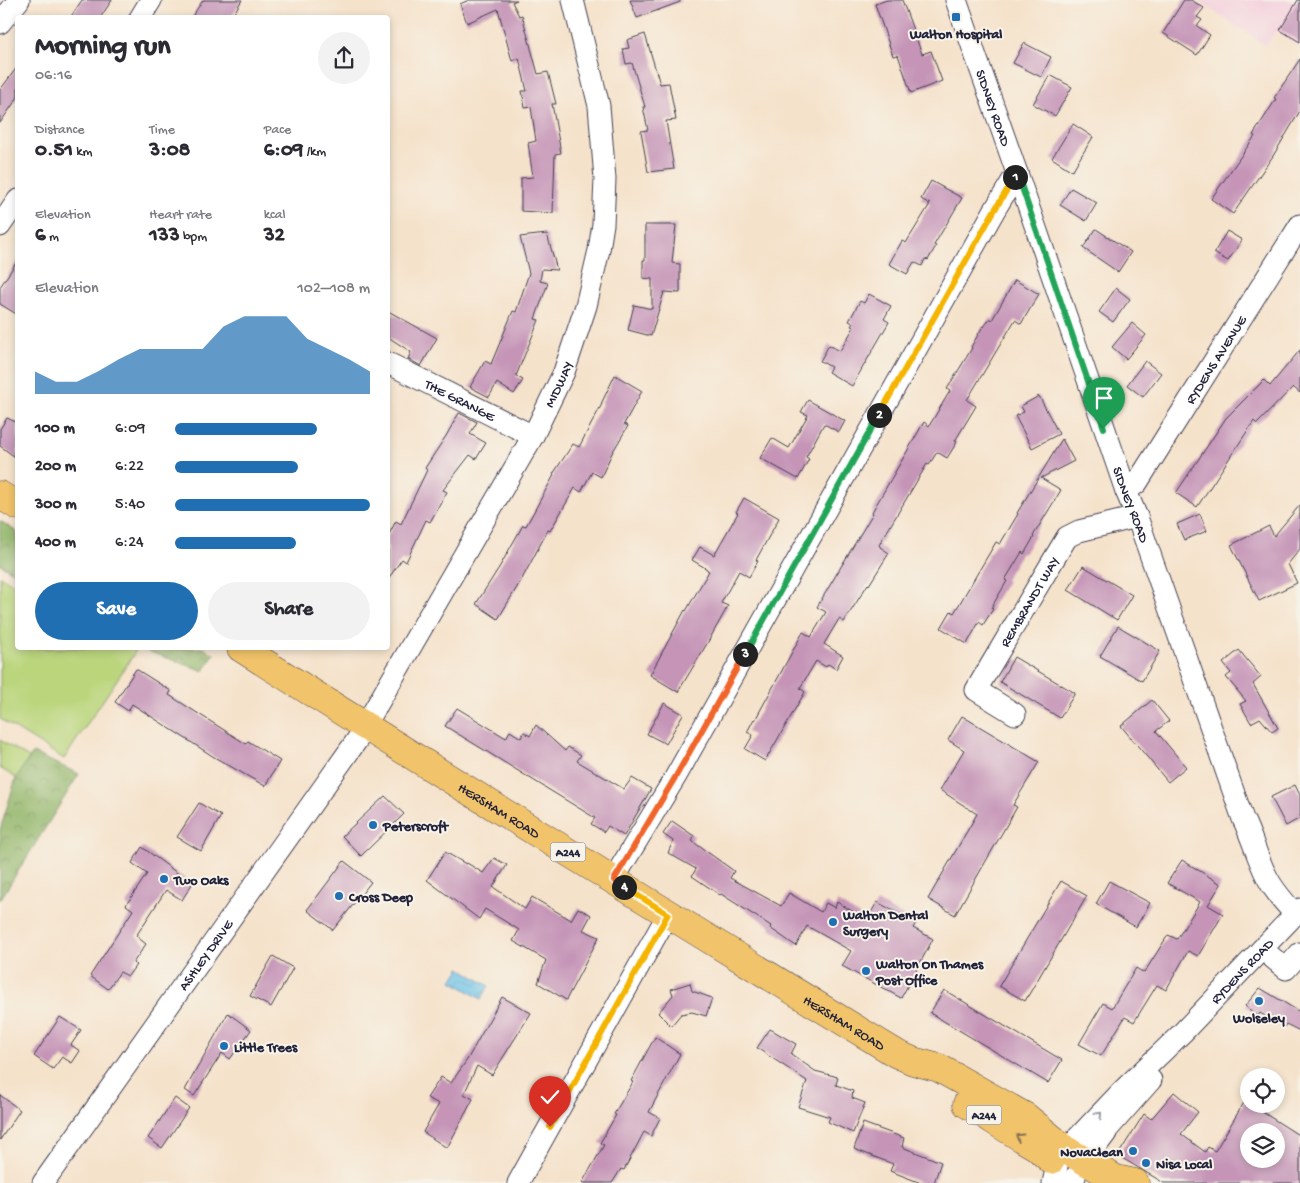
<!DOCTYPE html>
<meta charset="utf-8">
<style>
body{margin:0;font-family:"Gochi Hand",sans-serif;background:#f2f2f3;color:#2b2b33;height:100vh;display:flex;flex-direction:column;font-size:19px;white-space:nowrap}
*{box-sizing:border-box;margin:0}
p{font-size:16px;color:#7c7c81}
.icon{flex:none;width:28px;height:28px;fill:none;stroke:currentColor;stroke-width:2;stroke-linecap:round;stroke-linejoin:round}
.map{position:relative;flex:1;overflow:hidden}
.drawer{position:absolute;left:15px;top:15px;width:375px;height:635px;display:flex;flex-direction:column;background:#fff;border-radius:5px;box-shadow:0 2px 8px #0003}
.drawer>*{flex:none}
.tools{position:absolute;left:1240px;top:1068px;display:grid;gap:10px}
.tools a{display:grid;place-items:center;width:45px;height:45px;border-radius:50%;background:#fff;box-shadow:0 2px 8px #0003;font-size:25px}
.pin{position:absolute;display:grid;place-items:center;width:42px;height:42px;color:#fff;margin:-51px -21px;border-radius:50% 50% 50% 0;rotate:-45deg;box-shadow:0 0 5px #0007}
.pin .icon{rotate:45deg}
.km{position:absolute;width:25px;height:25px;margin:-12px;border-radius:50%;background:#222;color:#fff;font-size:14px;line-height:25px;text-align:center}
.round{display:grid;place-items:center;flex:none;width:52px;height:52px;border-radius:26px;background:#f2f2f3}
.headline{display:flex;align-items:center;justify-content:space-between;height:85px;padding:0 20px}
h1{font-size:28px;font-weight:700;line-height:38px}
.figures{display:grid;grid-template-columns:repeat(3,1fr);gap:8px;height:85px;padding:5px 20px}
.figures div{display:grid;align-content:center}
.figures b{font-size:21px;font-weight:700}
.figures small{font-size:14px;font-weight:400}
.figures p{font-size:14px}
.chart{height:140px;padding:10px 20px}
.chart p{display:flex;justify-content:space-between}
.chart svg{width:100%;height:90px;margin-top:5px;fill:#1f6fb2;opacity:.7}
.cta{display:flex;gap:10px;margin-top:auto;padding:10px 20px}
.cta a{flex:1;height:58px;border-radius:30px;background:#1f6fb2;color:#fff;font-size:20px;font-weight:700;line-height:58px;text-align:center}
.cta a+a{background:#f2f2f3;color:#2b2b33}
ul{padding:0 20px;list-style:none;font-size:16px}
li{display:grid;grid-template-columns:80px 60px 1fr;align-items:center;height:38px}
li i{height:12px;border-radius:6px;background:#1f6fb2}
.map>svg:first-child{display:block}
.built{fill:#f4cfdd}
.forest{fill:url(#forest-crowns);stroke:#5a6c53}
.garden{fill:#bad57b;stroke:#6e7c5b}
.water{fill:url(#water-waves);stroke:#477292}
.building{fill:#c594b7;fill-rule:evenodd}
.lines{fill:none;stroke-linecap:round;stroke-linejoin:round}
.minor-casing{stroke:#423f51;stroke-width:23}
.major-casing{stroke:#423f51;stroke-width:29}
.minor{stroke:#fff;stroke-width:21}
.major{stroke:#f1c36a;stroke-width:28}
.oneway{stroke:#9c9ca7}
.oneway2{stroke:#8a7252}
.split-1-casing{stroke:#fff;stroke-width:10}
.split-2-casing{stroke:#fff;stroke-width:10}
.split-3-casing{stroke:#fff;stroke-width:10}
.split-4-casing{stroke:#fff;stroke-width:10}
.split-5-casing{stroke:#fff;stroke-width:10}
.split-1{stroke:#22a559;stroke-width:6}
.split-2{stroke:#f5b400;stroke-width:6}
.split-3{stroke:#22a559;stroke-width:6}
.split-4{stroke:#f0652b;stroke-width:6}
.split-5{stroke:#f5b400;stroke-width:6}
.poi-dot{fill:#1f6fb2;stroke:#f7f3e8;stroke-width:2}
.labels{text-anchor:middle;stroke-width:4;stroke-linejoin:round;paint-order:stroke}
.shield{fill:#f7f3e8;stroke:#62616f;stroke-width:1}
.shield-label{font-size:12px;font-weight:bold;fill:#22223b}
.poi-label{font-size:14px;font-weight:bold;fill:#22223b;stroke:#f7f3e8;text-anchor:start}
.street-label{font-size:14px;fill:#22223b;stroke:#f7f3e8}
</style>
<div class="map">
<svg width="1300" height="1183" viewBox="0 0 1300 1183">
<defs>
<pattern id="forest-crowns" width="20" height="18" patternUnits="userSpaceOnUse" patternTransform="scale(1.25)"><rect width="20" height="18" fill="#93b66b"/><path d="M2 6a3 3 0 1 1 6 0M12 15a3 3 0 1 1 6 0" fill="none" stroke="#789459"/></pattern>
<pattern id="water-waves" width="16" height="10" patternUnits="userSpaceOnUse" patternTransform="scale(1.25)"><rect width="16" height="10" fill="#6cc2e9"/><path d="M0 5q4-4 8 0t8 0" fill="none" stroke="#5da6c9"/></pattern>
</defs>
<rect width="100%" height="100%" fill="#f7f3e8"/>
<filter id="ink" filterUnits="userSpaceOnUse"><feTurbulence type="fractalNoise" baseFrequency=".02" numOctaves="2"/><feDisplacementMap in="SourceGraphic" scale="10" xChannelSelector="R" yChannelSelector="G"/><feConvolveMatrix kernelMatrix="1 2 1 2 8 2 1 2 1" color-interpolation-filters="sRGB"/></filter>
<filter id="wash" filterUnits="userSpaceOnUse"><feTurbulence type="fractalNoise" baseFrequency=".0096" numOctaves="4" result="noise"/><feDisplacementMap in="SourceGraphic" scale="20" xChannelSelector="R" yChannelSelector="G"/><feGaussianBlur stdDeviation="1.12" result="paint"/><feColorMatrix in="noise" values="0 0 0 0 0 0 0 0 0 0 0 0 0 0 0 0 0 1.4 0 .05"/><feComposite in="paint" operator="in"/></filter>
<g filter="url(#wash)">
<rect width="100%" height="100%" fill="#f5e2cb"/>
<polygon class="built" points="1197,0 1300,0 1300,47 1276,31 1266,46"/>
<g class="forest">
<polygon points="0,521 17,532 17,575 0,564"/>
<polygon points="139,648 203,648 214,654 204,671 144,650"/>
<polygon points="33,753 79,774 0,900 0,830 16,778"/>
</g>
<g class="garden">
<polygon points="0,576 17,587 18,648 131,648 136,651 64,759 0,719"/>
<polygon points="0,740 29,758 16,778 0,768"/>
</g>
<polygon class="water" points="460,968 489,986 481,999 452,981"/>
<g id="blocks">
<g class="building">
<polygon points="82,0 112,0 100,18 70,18"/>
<polygon points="203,0 242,0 231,18 191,18"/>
<polygon points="469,0 517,0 512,2 519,16 522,15 538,74 548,72 556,104 552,104 561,153 555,154 553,213 521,211 521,178 533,177 528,143 536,141 531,107 525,108 522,91 527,91 519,58 512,61 498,9 467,23 460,4"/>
<polygon points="630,0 680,0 680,2 637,18"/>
<polygon points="887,0 902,0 922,54 931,51 942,81 911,93 898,55 893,56 875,4"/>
<polygon points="1184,0 1191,0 1204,8 1197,17 1202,20 1197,26 1210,35 1197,55 1163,33"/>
<polygon points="1298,0 1300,0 1300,42 1280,30"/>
<polygon points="645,34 660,84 669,83 676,120 666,121 674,169 648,172 641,131 648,130 643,107 645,107 632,63 626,64 623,49 629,48 627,40"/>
<polygon points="1024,43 1051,57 1041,77 1013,63"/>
<polygon points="1300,59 1300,111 1273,156 1233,214 1211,199 1255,136 1253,135 1276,99 1274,98"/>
<polygon points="18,66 18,97 0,123 0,90"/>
<polygon points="1050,75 1072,87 1055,116 1033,104"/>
<polygon points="1073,124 1093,137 1072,171 1052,158"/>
<polygon points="931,181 962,198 934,245 936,246 928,260 925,259 922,266 914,262 907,274 889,264 902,241 906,243 930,204 921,199"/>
<polygon points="1071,188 1097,203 1086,221 1060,205"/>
<polygon points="645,225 676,225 672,263 680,264 680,293 664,292 651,336 628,330 634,305 652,309 652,279 643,278 643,260 645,260"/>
<polygon points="1096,229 1131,252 1118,272 1083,248"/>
<polygon points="1227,231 1242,240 1228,261 1214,253"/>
<polygon points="547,234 557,270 542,269 540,281 548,283 535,319 539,320 516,376 523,380 514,394 497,383 489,397 470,387 485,361 491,364 513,311 516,312 529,273 520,237"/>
<polygon points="18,260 18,315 0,304 0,287"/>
<polygon points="1015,280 1039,294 1021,324 1015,320 967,400 976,406 955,441 957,442 947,458 937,452 929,465 927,464 879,545 880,546 880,547 889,553 869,585 868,584 844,622 839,619 824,644 843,656 836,669 828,664 826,667 816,661 800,688 805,692 765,761 745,749 753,735 747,732 754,719 755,720 803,632 811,637 826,612 817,607 873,513 872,512 924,422 929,426 950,391 947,389 972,348 971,347 983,326 984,327 990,318 992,320"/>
<polygon points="1116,288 1130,299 1113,322 1099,312"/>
<polygon points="869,294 891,306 884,319 889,322 852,386 828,372 831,367 820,361 829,345 840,351 854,327 851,326 853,323 849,321 860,301 864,303"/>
<polygon points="388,311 437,338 421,366 408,359 411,352 388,337"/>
<polygon points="1132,323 1146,335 1126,359 1112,347"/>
<polygon points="1300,350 1300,393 1293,387 1257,424 1254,421 1197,507 1176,493 1226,418 1264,380 1270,386"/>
<polygon points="1145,361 1161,373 1143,397 1127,385"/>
<polygon points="615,375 642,391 624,424 628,426 612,453 601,477 592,472 581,492 575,488 550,531 548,530 522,579 498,619 476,604 500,566 523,525 526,526 554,475 553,474 573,444 579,447 602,404 601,404"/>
<polygon points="1039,396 1059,434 1032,448 1015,416 1024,412 1021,406"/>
<polygon points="808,400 845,421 839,432 824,424 806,457 809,459 798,479 760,458 772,438 789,448 808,415 801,412"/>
<polygon points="459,413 477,422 470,434 486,443 476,459 470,455 443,490 447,492 430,522 426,520 406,562 402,559 388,579 388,536 396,521 401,524 427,470 425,468 446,436"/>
<polygon points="7,418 18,423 18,459 0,446 0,429"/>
<polygon points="1062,439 1074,461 1041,478 1061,490 1033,536 1034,537 1024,554 1022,552 1005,580 1007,581 991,608 993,609 983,625 979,622 967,644 941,628 951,611 954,613 996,542 1000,544 1018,514 1017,513"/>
<polygon points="744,498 779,518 756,560 758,561 749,577 739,571 721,603 728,606 708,642 678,692 650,675 685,610 686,611 709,571 707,570 707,569 692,560 700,547 714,555 738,513 736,512"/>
<polygon points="1300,505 1300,549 1288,564 1297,583 1259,601 1231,545 1269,526 1274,536"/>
<polygon points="1200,514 1207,531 1184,540 1177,524"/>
<polygon points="1083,566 1132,595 1117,620 1068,590"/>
<polygon points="1118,626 1160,651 1142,681 1100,656"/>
<polygon points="1239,650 1261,677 1253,684 1278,728 1272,732 1260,718 1251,723 1240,704 1246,701 1226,677 1231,673 1223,663"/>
<polygon points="1014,657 1075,693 1060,718 1000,682"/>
<polygon points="136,669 171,691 169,695 246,744 248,741 280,761 265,786 214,757 132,704 128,711 115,702"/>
<polygon points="1152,700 1169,721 1156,731 1186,767 1168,782 1121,726"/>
<polygon points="664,703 683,714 666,744 647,734"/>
<polygon points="457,708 506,738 510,731 521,738 524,732 530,736 536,725 565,751 568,747 581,755 577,761 624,789 632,778 651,789 624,836 608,826 604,832 591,824 595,818 445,726"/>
<polygon points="962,716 1039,762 1013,805 1017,807 955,915 928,899 977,814 940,790 964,750 948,740"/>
<polygon points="1295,785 1300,795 1300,818 1286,826 1271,797"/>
<polygon points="385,796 404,814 361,856 342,836"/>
<polygon points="199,803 221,816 201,851 177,837"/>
<polygon points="672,821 694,836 692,841 734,871 730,878 781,906 789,893 821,912 826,903 835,908 837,902 867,920 877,902 916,923 913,928 933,939 901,998 842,966 851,951 807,926 796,946 770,928 771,926 721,894 720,895 692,876 696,869 668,853 673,841 663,834"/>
<polygon points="142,847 192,884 182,900 166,890 136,936 146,944 133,963 136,965 128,976 120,972 108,989 90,976 133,910 126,905 147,874 132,863"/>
<polygon points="445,852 466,864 467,863 483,873 494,858 507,865 493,887 525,909 532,897 571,920 578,908 591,915 583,930 599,937 566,1000 538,983 546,960 513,941 519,930 485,909 479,919 427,880"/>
<polygon points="1182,860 1221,884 1208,905 1223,914 1198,956 1188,951 1166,990 1157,985 1134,1022 1125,1017 1101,1056 1079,1044 1103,1003 1112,1008 1136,968 1144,973 1168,935 1177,939 1200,902 1167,883"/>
<polygon points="344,861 371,882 333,930 307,910"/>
<polygon points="1061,881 1087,896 1025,1001 999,986"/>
<polygon points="1109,881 1150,903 1136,927 1096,904"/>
<polygon points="273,956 293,968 271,1007 250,996"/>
<polygon points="690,983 692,991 712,998 706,1016 692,1012 681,1014 671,1026 658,1013 673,995 671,989"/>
<polygon points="1260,988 1300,1012 1300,1031 1286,1024 1284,1027 1260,1013 1258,1016 1245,1006"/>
<polygon points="944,990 1062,1060 1048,1083 930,1013"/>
<polygon points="502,997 531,1013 492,1075 477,1066 464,1094 473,1099 447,1148 423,1132 439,1104 427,1098 441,1077 451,1083 467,1060"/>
<polygon points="228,1013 251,1030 230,1059 222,1053 194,1096 185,1090"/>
<polygon points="60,1017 81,1030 71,1045 80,1051 72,1063 62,1057 53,1069 34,1056"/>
<polygon points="770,1029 796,1044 791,1054 815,1071 838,1077 836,1085 853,1091 852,1098 865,1103 853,1133 828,1122 830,1117 798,1107 807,1081 757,1048"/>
<polygon points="655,1037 680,1054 649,1112 660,1118 651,1136 644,1132 624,1170 621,1169 612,1183 582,1183 604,1145 600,1143 616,1115 614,1114 633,1082 631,1081"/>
<path d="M1174,1092L1198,1112L1181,1134L1205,1152L1208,1147L1215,1151L1245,1101L1300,1136V1183H1164L1122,1158L1120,1152L1144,1114L1151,1119ZM1249,1131H1276V1159H1249Z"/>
<polygon points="0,1095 20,1110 0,1140"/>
<polygon points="175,1098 189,1108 162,1148 148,1138"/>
<polygon points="863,1123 904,1138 902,1147 941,1162 934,1183 921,1183 890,1171 893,1164 854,1149"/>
</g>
</g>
</g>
<g filter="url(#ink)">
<use href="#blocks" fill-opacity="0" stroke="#423f51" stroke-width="1"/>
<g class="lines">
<g class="minor-casing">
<g id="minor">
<path id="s1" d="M956,0L1017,173L1126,491L1137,517L1243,819C1252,837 1257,858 1267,877C1274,891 1284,902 1295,914"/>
<polyline points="140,18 151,0"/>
<polyline points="0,23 19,0"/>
<polyline points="0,226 18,200"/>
<path id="s2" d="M388,363L533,436"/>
<path id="s3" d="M1126,491L1137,483L1300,225"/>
<path id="s4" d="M1015,714L976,690L1067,537L1079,531L1137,517"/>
<polyline points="613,880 676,776 994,211 1017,173"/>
<polyline points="1262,949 1286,969 1300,953"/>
<path id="s5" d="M1066,1150L1124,1089L1183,1032L1300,909"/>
<polyline points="1085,1161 1106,1133 1106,1131 1151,1080"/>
<path id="s6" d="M43,1183L357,740L391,681L533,436L564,372L586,306L599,250L603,224L605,179L599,106L573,0"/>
<polyline points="518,1183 668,914"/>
<polyline points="1053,1183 1057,1166"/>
<polyline points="1073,1183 1075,1177"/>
</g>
</g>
<g class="major-casing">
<g id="major">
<polyline points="0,495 18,506"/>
<path id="s7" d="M241,648C458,785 677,920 897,1054L913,1061L939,1068L1026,1117L1066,1150L1116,1179L1135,1183"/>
<polyline points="967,1104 1025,1140 1037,1147 1051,1160"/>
</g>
</g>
<use href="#minor" class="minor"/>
<use href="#major" class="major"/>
</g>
<defs><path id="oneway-chevron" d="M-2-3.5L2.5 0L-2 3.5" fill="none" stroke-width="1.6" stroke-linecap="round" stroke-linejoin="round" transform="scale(1.25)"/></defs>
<use class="oneway" href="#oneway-chevron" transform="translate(1099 1115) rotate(-47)"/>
<use class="oneway2" href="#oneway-chevron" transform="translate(1019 1137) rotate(-148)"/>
</g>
<g class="lines" filter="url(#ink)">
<g class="split-1-casing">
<polyline id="split-1" points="1015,177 1017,173 1104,428"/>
</g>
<g class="split-2-casing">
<polyline id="split-2" points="879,415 994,211 1015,177"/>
</g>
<g class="split-3-casing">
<polyline id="split-3" points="745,654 879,415"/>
</g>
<g class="split-4-casing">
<polyline id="split-4" points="624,887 614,880 676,776 745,654"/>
</g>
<g class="split-5-casing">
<polyline id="split-5" points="550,1127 668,914 624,887"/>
</g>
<use href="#split-1" class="split-1"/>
<use href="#split-2" class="split-2"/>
<use href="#split-3" class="split-3"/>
<use href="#split-4" class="split-4"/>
<use href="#split-5" class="split-5"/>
</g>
<g class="poi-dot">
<rect x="951" y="12" width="10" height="10" rx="2.5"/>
<circle cx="373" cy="825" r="5"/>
<circle cx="164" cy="879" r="5"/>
<circle cx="339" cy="896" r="5"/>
<circle cx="833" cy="922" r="5"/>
<circle cx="866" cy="971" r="5"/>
<circle cx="1259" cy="1001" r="5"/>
<circle cx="224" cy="1046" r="5"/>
<circle cx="1133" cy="1151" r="5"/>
<circle cx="1146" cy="1163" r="5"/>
</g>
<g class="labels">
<g class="shield">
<rect x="550.5" y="842.5" width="35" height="19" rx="4"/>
<rect x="966.5" y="1105.5" width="35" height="19" rx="4"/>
</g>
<g class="shield-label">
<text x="568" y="856">A244</text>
<text x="984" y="1119">A244</text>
</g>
<g class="poi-label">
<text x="956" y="38" text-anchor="middle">Walton Hospital</text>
<text x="383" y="830">Peterscroft</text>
<text x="174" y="884">Two Oaks</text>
<text x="349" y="901">Cross Deep</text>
<text x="843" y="919">Walton Dental<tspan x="843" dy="16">Surgery</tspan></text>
<text x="876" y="968">Walton On Thames<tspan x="876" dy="16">Post Office</tspan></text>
<text x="1259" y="1022" text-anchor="middle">Wolseley</text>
<text x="234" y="1051">Little Trees</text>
<text x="1123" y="1156" text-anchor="end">NovaClean</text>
<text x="1156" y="1168">Nisa Local</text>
</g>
<g class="street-label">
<text dy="5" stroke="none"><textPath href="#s1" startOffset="114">SIDNEY ROAD</textPath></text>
<text dy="5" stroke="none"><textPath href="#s3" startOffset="160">RYDENS AVENUE</textPath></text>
<text dy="5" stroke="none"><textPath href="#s6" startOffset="952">MIDWAY</textPath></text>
<text dy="5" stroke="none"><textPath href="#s2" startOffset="81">THE GRANGE</textPath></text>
<text dy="5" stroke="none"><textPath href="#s1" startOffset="534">SIDNEY ROAD</textPath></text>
<text dy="5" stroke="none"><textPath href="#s4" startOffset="149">REMBRANDT WAY</textPath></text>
<text dy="5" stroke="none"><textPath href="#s7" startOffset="305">HERSHAM ROAD</textPath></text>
<text dy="5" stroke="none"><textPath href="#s6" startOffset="280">ASHLEY DRIVE</textPath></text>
<text dy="5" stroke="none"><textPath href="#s5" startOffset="251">RYDENS ROAD</textPath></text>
<text dy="5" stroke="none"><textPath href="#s7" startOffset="710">HERSHAM ROAD</textPath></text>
</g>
</g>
</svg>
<div class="tools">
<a><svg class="icon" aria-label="locate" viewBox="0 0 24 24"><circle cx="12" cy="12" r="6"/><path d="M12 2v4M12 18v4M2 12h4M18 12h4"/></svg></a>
<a><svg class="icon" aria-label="layers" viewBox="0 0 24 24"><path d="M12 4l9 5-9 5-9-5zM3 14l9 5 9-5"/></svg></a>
</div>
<div class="pin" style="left:1104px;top:428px;background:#1e9e55"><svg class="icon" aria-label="arrive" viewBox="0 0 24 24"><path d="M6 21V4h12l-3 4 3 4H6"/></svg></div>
<div class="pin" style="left:550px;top:1127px;background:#d93025"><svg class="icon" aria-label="check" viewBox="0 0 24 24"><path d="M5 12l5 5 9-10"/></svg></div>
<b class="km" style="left:1015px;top:177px">1</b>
<b class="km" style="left:879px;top:415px">2</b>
<b class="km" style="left:745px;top:654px">3</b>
<b class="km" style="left:624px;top:887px">4</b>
<section class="drawer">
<div class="headline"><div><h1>Morning run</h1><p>06:16</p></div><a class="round"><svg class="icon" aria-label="share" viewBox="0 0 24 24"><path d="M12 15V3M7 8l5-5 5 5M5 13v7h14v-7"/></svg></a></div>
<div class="figures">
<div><p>Distance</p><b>0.51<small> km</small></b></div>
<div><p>Time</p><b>3:08</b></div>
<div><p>Pace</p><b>6:09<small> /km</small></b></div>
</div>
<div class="figures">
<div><p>Elevation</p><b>6<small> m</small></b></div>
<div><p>Heart rate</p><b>133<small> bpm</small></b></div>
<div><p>kcal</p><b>32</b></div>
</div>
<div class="chart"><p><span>Elevation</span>102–108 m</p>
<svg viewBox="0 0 160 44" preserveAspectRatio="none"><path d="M0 44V33L10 38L20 38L30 33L40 27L50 22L60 22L70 22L80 22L90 11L100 6L110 6L120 6L130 17L140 22L150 27L160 33V44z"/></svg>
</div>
<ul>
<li><b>100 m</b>6:09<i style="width:73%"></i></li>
<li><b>200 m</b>6:22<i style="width:63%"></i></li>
<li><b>300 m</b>5:40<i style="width:100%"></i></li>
<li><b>400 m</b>6:24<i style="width:62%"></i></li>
</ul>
<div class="cta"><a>Save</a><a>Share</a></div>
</section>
</div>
